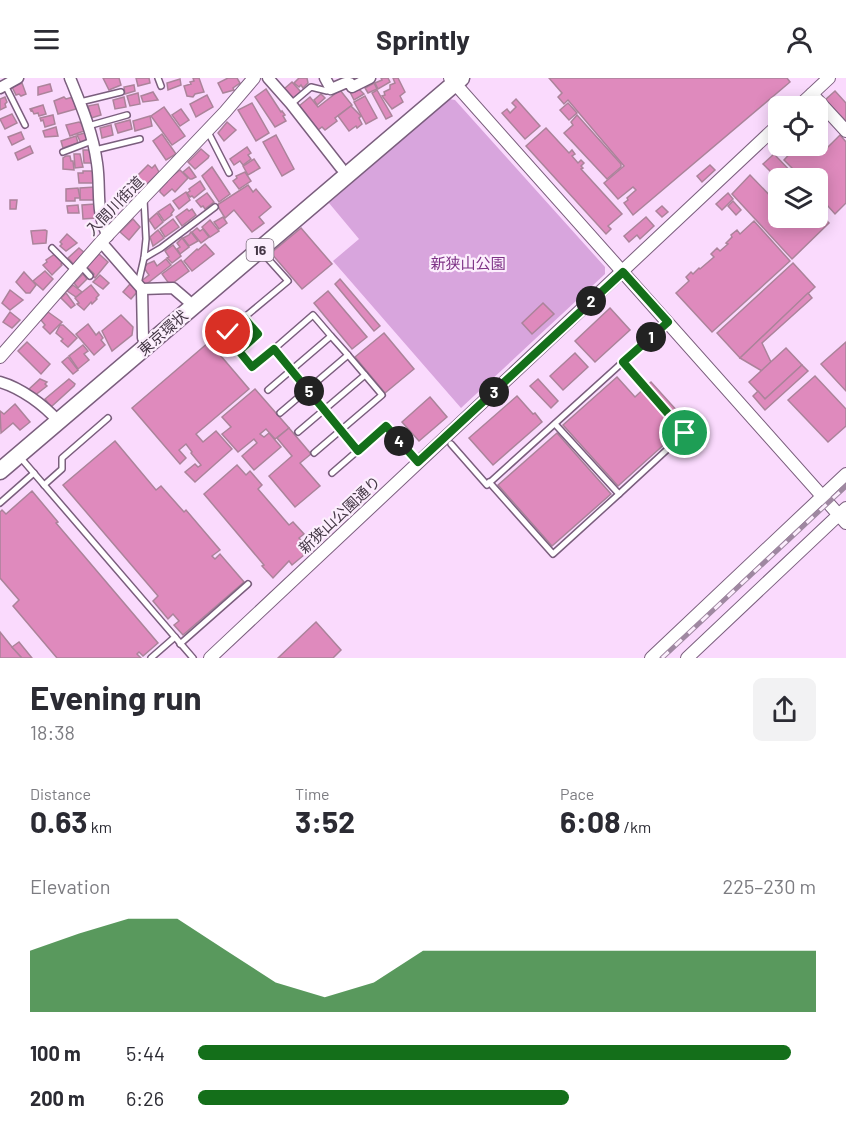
<!DOCTYPE html>
<meta charset="utf-8">
<style>
body{margin:0;font-family:Barlow,"Noto Sans JP",sans-serif;background:#f2f2f3;color:#2b2b33;height:100vh;display:flex;flex-direction:column;font-size:22px;white-space:nowrap}
*{box-sizing:border-box;margin:0}
p{font-size:20px;color:#7c7c81}
.icon{flex:none;width:33px;height:33px;fill:none;stroke:currentColor;stroke-width:2;stroke-linecap:round;stroke-linejoin:round}
.map{position:relative;height:580px;overflow:hidden}
.sheet{display:flex;flex-direction:column;background:#fff;flex:1}
.sheet>*{flex:none}
.buttons{position:absolute;left:768px;top:18px;display:grid;gap:12px}
.buttons a{display:grid;place-items:center;width:60px;height:60px;border-radius:9px;background:#fff;box-shadow:0 3px 15px #0003;font-size:30px}
.pin{position:absolute;display:grid;place-items:center;width:51px;height:51px;color:#fff;margin:-26px;border:3px solid #fff;border-radius:50%;box-shadow:0 2px 6px #0007}
.km{position:absolute;width:30px;height:30px;margin:-15px;border-radius:50%;background:#222;color:#fff;font-size:16px;line-height:30px;text-align:center}
.round{display:grid;place-items:center;flex:none;width:63px;height:63px;border-radius:9px;background:#f2f2f3}
.headline{display:flex;align-items:center;justify-content:space-between;height:102px;padding:0 30px}
h1{font-size:33px;font-weight:700;line-height:45px}
.metrics{display:grid;grid-template-columns:repeat(3,1fr);gap:9px;height:102px;padding:6px 30px}
.metrics div{display:grid;align-content:center}
.metrics b{font-size:30px;font-weight:700}
.metrics small{font-size:16px;font-weight:400}
.metrics p{font-size:16px}
.chart{height:168px;padding:12px 30px}
.chart p{display:flex;justify-content:space-between}
.chart svg{width:100%;height:108px;margin-top:6px;fill:#146f1a;opacity:.7}
ul{padding:0 30px;list-style:none;font-size:20px}
li{display:grid;grid-template-columns:96px 72px 1fr;align-items:center;height:45px}
li i{height:15px;border-radius:8px;background:#146f1a}
header{display:flex;justify-content:space-between;align-items:center;height:78px;padding:0 30px;background:#fff;font-size:27px;font-weight:700}
.map>svg:first-child{display:block}
.green{fill:#d8a5dd}
.building{fill:#df8abd;stroke:#ab839a;stroke-width:1.5}
.lines{fill:none;stroke-linecap:round;stroke-linejoin:round}
.service-casing{stroke:#7a5e7d;stroke-width:8}
.minor-casing{stroke:#7a5e7d;stroke-width:13}
.tertiary-casing{stroke:#7a5e7d;stroke-width:14}
.trunk-casing{stroke:#7a5e7d;stroke-width:19}
.service{stroke:#fff;stroke-width:5}
.minor{stroke:#fff;stroke-width:10}
.tertiary{stroke:#fff;stroke-width:12}
.trunk{stroke:#fff;stroke-width:16}
.rail-casing{stroke:#9f88a1;stroke-width:5}
.rail{stroke:#fceefd;stroke-width:3;stroke-dasharray:9;stroke-linecap:butt}
.route-casing{stroke:#fff;stroke-width:12}
.route{stroke:#146f1a;stroke-width:8}
.labels{text-anchor:middle;stroke-width:4.5;stroke-linejoin:round;paint-order:stroke}
.shield{fill:#fceefd;stroke:#7b6e7c;stroke-width:1.5}
.shield-label{font-size:14px;font-weight:bold;fill:#443745}
.street-label{font-size:15px;fill:#443745;stroke:#fceefd}
.park-label{font-size:15px;fill:#7e3286;stroke:#fceefd}
</style>
<header><svg class="icon" aria-label="menu" viewBox="0 0 24 24"><path d="M4 6h16M4 12h16M4 18h16"/></svg>Sprintly<svg class="icon" aria-label="person" viewBox="0 0 24 24"><circle cx="12" cy="8" r="4"/><path d="M4 21q1-7 8-7t8 7"/></svg></header>
<div class="map">
<svg width="846" height="580" viewBox="0 0 846 580">
<rect width="100%" height="100%" fill="#fadafd"/>
<polygon class="green" points="449,21 455,22 605,189 605,196 461,330 333,183 359,161 329,125"/>
<g class="building">
<polygon points="103,0 119,0 121,7 109,12"/>
<polygon points="136,0 149,0 150,5 138,8"/>
<polygon points="193,0 199,0 204,14 195,16 193,19 187,18 184,8 191,6 190,4 194,3"/>
<polygon points="228,0 237,0 240,5 233,10 234,12 223,15 218,5"/>
<polygon points="299,0 307,0 308,5 303,10 301,7 299,9 294,5"/>
<polygon points="381,0 388,0 390,4 378,11 375,5 382,2"/>
<polygon points="393,0 398,0 405,14 400,18 403,24 392,31 382,18 385,17 384,14 390,11 390,7 395,5"/>
<polygon points="549,0 787,0 790,4 633,137 624,125 628,122 627,120 636,112 633,109 618,121 604,105 624,88 568,22 564,26 558,19 562,15"/>
<polygon points="180,1 181,7 168,12 167,5"/>
<polygon points="292,4 301,14 294,21 284,11"/>
<polygon points="22,5 26,16 21,18 19,16 16,17 12,9"/>
<polygon points="374,5 377,11 368,15 365,10"/>
<polygon points="50,6 52,13 38,17 38,9"/>
<polygon points="134,7 135,13 125,16 124,9"/>
<polygon points="358,10 364,16 354,22 350,14"/>
<polygon points="266,11 281,34 282,33 285,37 283,38 286,43 275,49 255,19"/>
<polygon points="340,12 352,27 335,40 337,43 325,52 322,49 318,52 299,28 310,19 318,29"/>
<polygon points="377,12 392,38 386,41 372,15"/>
<polygon points="835,13 846,25 846,43 825,22"/>
<polygon points="153,14 158,22 143,24 141,18"/>
<polygon points="138,15 140,26 130,28 127,18"/>
<polygon points="321,16 325,20 317,27 314,22"/>
<polygon points="207,17 213,29 196,39 190,26"/>
<polygon points="365,18 377,40 366,46 354,24"/>
<polygon points="5,19 7,24 5,26 6,29 0,32 0,21"/>
<polygon points="64,19 66,21 73,19 76,31 58,36 54,23"/>
<polygon points="124,19 126,29 115,31 113,22"/>
<polygon points="516,21 540,48 525,61 502,35 507,31 510,35 516,29 512,25"/>
<polygon points="252,25 269,55 256,63 238,32"/>
<polygon points="568,25 577,35 569,42 560,32"/>
<polygon points="98,26 101,37 91,40 88,28"/>
<polygon points="43,27 46,36 39,38 38,35 34,36 32,32 31,33 30,31"/>
<polygon points="351,28 361,38 359,40 362,46 357,50 356,48 349,53 338,38"/>
<polygon points="164,29 185,58 172,67 151,38"/>
<polygon points="181,31 189,42 180,48 172,37"/>
<polygon points="12,36 17,45 5,51 0,41"/>
<polygon points="53,37 55,46 45,49 43,42 41,43 40,40"/>
<polygon points="577,37 621,86 621,89 607,101 564,55 573,47 571,44"/>
<polygon points="150,38 152,48 135,53 133,43"/>
<polygon points="130,42 132,51 118,55 115,46"/>
<polygon points="79,44 81,45 84,53 70,58 66,47"/>
<polygon points="227,44 236,52 224,63 218,55"/>
<polygon points="111,47 113,57 102,60 100,50"/>
<polygon points="56,49 58,58 45,59 43,53"/>
<polygon points="546,50 569,75 572,72 575,76 572,78 578,85 581,82 584,85 581,88 583,90 581,91 622,136 608,148 611,151 606,156 526,68"/>
<polygon points="21,54 24,61 12,67 8,59"/>
<polygon points="85,55 88,63 81,65 77,57"/>
<polygon points="162,56 176,76 166,82 153,63"/>
<polygon points="276,57 294,91 282,98 263,64"/>
<polygon points="840,57 846,64 846,125 835,136 818,117 818,100 802,100 784,82 794,71 795,72 800,68 817,68 823,74"/>
<polygon points="76,58 78,65 63,70 61,63"/>
<polygon points="30,68 33,75 18,82 15,75"/>
<polygon points="247,69 251,75 248,77 251,81 243,87 240,83 234,87 230,81"/>
<polygon points="201,71 209,78 208,80 195,91 188,84"/>
<polygon points="83,72 92,72 93,85 84,85"/>
<polygon points="74,76 80,76 83,89 75,90"/>
<polygon points="774,76 797,100 778,101 763,86"/>
<polygon points="66,78 70,78 71,83 73,83 74,92 63,91 63,80"/>
<polygon points="254,81 260,90 248,97 243,88"/>
<polygon points="148,87 152,90 155,87 159,94 143,110 134,101"/>
<polygon points="710,87 715,92 702,104 697,98"/>
<polygon points="189,89 196,99 192,101 190,101 183,94"/>
<polygon points="212,89 230,116 219,124 202,98"/>
<polygon points="180,92 188,100 175,114 172,111 164,118 160,114 160,111 167,104 166,103"/>
<polygon points="83,93 95,93 95,105 79,105 78,95 83,95"/>
<polygon points="245,94 251,103 239,111 233,103 237,100 236,98"/>
<polygon points="750,97 778,126 778,140 800,140 798,141 803,146 807,142 811,147 822,138 829,145 792,181 732,116"/>
<polygon points="200,103 205,111 194,120 192,118 190,119 187,115 190,113 189,111"/>
<polygon points="248,107 253,114 256,111 271,129 259,139 264,145 252,154 234,132 225,140 217,127"/>
<polygon points="95,109 95,122 80,122 80,110"/>
<polygon points="78,110 80,120 75,120 75,123 66,123 66,111"/>
<polygon points="186,114 190,122 179,131 173,123"/>
<polygon points="207,115 214,124 205,131 203,128 201,129 196,123"/>
<polygon points="728,115 733,121 722,132 716,126"/>
<polygon points="10,122 17,122 16,131 10,131"/>
<polygon points="733,123 741,132 736,137 728,128"/>
<polygon points="95,126 96,140 83,141 82,127"/>
<polygon points="170,126 174,132 171,136 172,137 164,143 158,134"/>
<polygon points="78,127 79,135 68,135 67,128"/>
<polygon points="662,128 668,134 662,139 656,133"/>
<polygon points="187,131 189,133 192,131 196,137 182,148 176,139"/>
<polygon points="157,135 163,144 155,151 149,142"/>
<polygon points="223,139 227,145 219,151 214,144"/>
<polygon points="646,139 654,148 640,161 637,157 629,164 624,158"/>
<polygon points="133,141 140,149 129,162 120,154"/>
<polygon points="173,141 179,149 165,159 160,151"/>
<polygon points="210,142 219,153 210,159 202,149"/>
<polygon points="754,143 790,183 712,254 676,215 689,203 686,199 691,194 693,196 699,190 700,191 714,179 711,176 717,170 720,173 728,166 726,165 732,159 731,157 737,152 740,156"/>
<polygon points="197,150 200,153 203,151 209,159 201,165 192,154"/>
<polygon points="301,150 332,186 302,211 271,175"/>
<polygon points="45,152 47,153 46,165 33,166 31,153"/>
<polygon points="158,152 164,160 153,168 150,159"/>
<polygon points="191,154 198,163 189,168 183,160 189,157"/>
<polygon points="67,156 77,165 66,173 60,168 62,166 60,164"/>
<polygon points="182,160 189,169 180,176 177,171 180,169 177,165"/>
<polygon points="205,166 214,176 192,193 184,183 197,171 198,172"/>
<polygon points="173,167 181,178 172,185 167,180 169,179 165,173"/>
<polygon points="79,170 86,176 75,188 68,180"/>
<polygon points="55,176 63,184 61,186 62,187 52,197 43,187 47,184 46,182"/>
<polygon points="99,176 108,184 95,200 93,198 94,196 87,189"/>
<polygon points="166,181 171,187 144,208 140,204 149,197 144,190 147,186 154,183 157,188"/>
<polygon points="181,182 189,193 170,207 162,196"/>
<polygon points="793,185 815,209 740,280 717,255"/>
<polygon points="45,193 53,201 43,212 33,203"/>
<polygon points="24,194 36,207 30,215 26,215 16,204"/>
<polygon points="83,196 87,201 78,210 74,205"/>
<polygon points="100,197 109,205 103,211 93,204"/>
<polygon points="340,201 380,248 374,253 335,206"/>
<polygon points="130,206 138,213 131,221 123,214"/>
<polygon points="73,207 82,214 76,219 67,213"/>
<polygon points="91,207 99,217 96,220 97,221 92,226 91,224 84,232 77,226 79,225 75,220"/>
<polygon points="10,212 23,222 10,232 2,225"/>
<polygon points="328,213 367,259 352,271 314,225"/>
<polygon points="66,215 75,227 71,230 61,220"/>
<polygon points="808,215 812,220 762,265 771,284 762,293 740,280"/>
<polygon points="543,225 554,236 532,256 522,245"/>
<polygon points="610,230 630,252 595,284 575,263"/>
<polygon points="10,234 20,242 12,250 3,244"/>
<polygon points="48,234 62,244 50,256 43,249 45,247 41,242"/>
<polygon points="121,237 133,249 132,257 112,273 102,253"/>
<polygon points="88,246 96,257 99,254 103,260 101,262 105,267 94,277 76,256"/>
<polygon points="60,247 63,247 77,260 68,269 61,263 63,261 56,255"/>
<polygon points="384,255 414,291 385,315 355,279"/>
<polygon points="27,264 50,286 41,296 18,273"/>
<polygon points="209,264 249,311 196,356 203,364 216,353 232,371 195,404 185,394 195,386 198,389 201,387 191,375 192,374 186,366 179,372 186,380 180,386 132,330"/>
<polygon points="846,264 846,313 821,286"/>
<polygon points="83,267 88,273 84,276 89,282 78,291 69,278"/>
<polygon points="786,270 802,287 765,321 749,304"/>
<polygon points="575,275 588,289 563,312 550,298"/>
<polygon points="68,279 78,292 73,296 62,284"/>
<polygon points="802,287 808,293 765,332 753,318 758,313 765,321"/>
<polygon points="815,298 846,331 846,348 828,364 788,322"/>
<polygon points="617,299 635,319 651,304 688,345 618,408 563,347"/>
<polygon points="40,301 47,304 45,306 47,308 34,318 28,312"/>
<polygon points="69,301 75,306 74,308 51,329 45,321"/>
<polygon points="538,301 558,323 551,330 530,308"/>
<polygon points="255,311 289,350 275,361 266,351 260,356 264,359 269,355 281,369 254,392 242,378 257,365 254,361 238,374 222,356 231,349 222,339"/>
<polygon points="517,318 533,336 535,335 542,344 493,387 469,360"/>
<polygon points="430,319 447,339 419,363 402,344"/>
<polygon points="15,326 30,344 20,352 13,345 1,355 0,333 4,336"/>
<polygon points="289,350 311,376 300,385 320,408 295,429 269,398 292,378 277,360"/>
<polygon points="557,355 611,416 552,468 498,407"/>
<polygon points="115,363 156,412 161,408 184,434 186,432 220,472 212,478 215,481 220,476 244,504 183,557 174,547 179,543 173,536 168,541 153,523 158,518 63,407"/>
<polygon points="237,387 246,397 250,393 262,407 258,411 289,447 293,444 304,456 299,460 306,468 301,473 304,477 292,487 289,483 273,500 262,488 264,487 204,416"/>
<polygon points="32,413 58,444 56,445 158,565 143,578 139,574 137,576 141,580 57,580 13,528 19,522 0,500 0,434 2,432 6,436"/>
<polygon points="316,544 341,572 333,580 278,580"/>
<polygon points="0,554 12,569 22,580 0,580"/>
<polygon points="19,564 32,580 22,580 12,569"/>
</g>
<g class="lines">
<g class="service-casing">
<g id="service">
<polyline points="158,0 161,8"/>
<polyline points="5,7 25,47"/>
<polyline points="80,24 121,14"/>
<polyline points="291,26 311,9 327,13 331,11"/>
<polyline points="88,48 127,37"/>
<polyline points="208,54 229,95"/>
<polyline points="95,72 140,61"/>
<polyline points="63,74 92,63"/>
<polyline points="52,170 74,192"/>
<polyline points="144,180 161,170 215,129"/>
<polyline points="81,188 90,198"/>
<polyline points="138,206 144,180 146,161 144,121"/>
<polyline points="244,240 258,257 239,273 252,289 274,271"/>
<polyline points="228,253 288,203 261,173"/>
<path d="M268,312L331,258L313,237L274,271C302,305 330,339 358,373"/>
<polyline points="280,335 348,277 331,258"/>
<polyline points="555,346 619,416 685,355 623,284"/>
<polyline points="298,354 365,297"/>
<polyline points="451,366 487,407 666,245"/>
<polyline points="314,375 382,317 348,277"/>
<polyline points="20,379 193,580"/>
<polyline points="332,395 386,348 418,384"/>
<polyline points="489,404 553,476 619,416"/>
<polyline points="44,407 62,391 62,380 108,340"/>
<polyline points="0,425 34,395"/>
<polyline points="180,566 248,506"/>
<polyline points="151,580 175,559"/>
</g>
</g>
<g class="minor-casing">
<g id="minor">
<path d="M70,0C81,27 93,55 97,85C101,111 95,134 108,158"/>
<polyline points="268,0 291,26 341,90"/>
<polyline points="325,0 331,11 345,5 350,5 352,9 370,0"/>
<polyline points="0,10 18,0"/>
<polyline points="101,164 142,211 173,210 187,222"/>
<polyline points="142,211 143,260"/>
<path d="M0,304C21,310 44,327 58,343"/>
</g>
</g>
<g class="tertiary-casing">
<g id="tertiary">
<polyline points="450,0 846,445"/>
<polyline points="812,16 846,53"/>
<polyline points="799,28 829,0"/>
<polyline points="0,279 101,164 225,34 254,0"/>
<polyline points="210,580 778,47"/>
<polyline points="651,580 846,396"/>
<polyline points="687,580 846,430"/>
</g>
</g>
<g class="trunk-casing">
<polyline id="trunk" points="0,393 461,0"/>
</g>
<use href="#service" class="service"/>
<use href="#minor" class="minor"/>
<use href="#tertiary" class="tertiary"/>
<use href="#trunk" class="trunk"/>
<g class="rail-casing">
<polyline id="rail" points="662,580 846,408"/>
</g>
<use href="#rail" class="rail"/>
</g>
<g class="lines">
<g class="route-casing">
<polyline id="route" points="228,254 244,240 258,256 239,273 252,289 274,271 358,373 386,348 418,384 623,194 668,244 623,284 685,355"/>
</g>
<use href="#route" class="route"/>
</g>
<g class="labels">
<rect class="shield" x="246.5" y="161" width="27" height="22" rx="4.5"/>
<g class="shield-label">
<text x="260" y="177">16</text>
</g>
<g class="street-label">
<text transform="translate(115 128) rotate(-46)" y="5">入間川街道</text>
<text transform="translate(163 255) rotate(-41)" y="5">東京環状</text>
<text transform="translate(340 437) rotate(-43)" y="5">新狭山公園通り</text>
</g>
<g class="park-label">
<text x="468" y="191">新狭山公園</text>
</g>
</g>
</svg>
<div class="buttons">
<a><svg class="icon" aria-label="locate" viewBox="0 0 24 24"><circle cx="12" cy="12" r="6"/><path d="M12 2v4M12 18v4M2 12h4M18 12h4"/></svg></a>
<a><svg class="icon" aria-label="layers" viewBox="0 0 24 24"><path d="M12 4l9 5-9 5-9-5zM3 14l9 5 9-5"/></svg></a>
</div>
<div class="pin" style="left:685px;top:355px;background:#1e9e55"><svg class="icon" aria-label="arrive" viewBox="0 0 24 24"><path d="M6 21V4h12l-3 4 3 4H6"/></svg></div>
<div class="pin" style="left:228px;top:254px;background:#d93025"><svg class="icon" aria-label="check" viewBox="0 0 24 24"><path d="M5 12l5 5 9-10"/></svg></div>
<b class="km" style="left:651px;top:259px">1</b>
<b class="km" style="left:591px;top:223px">2</b>
<b class="km" style="left:494px;top:314px">3</b>
<b class="km" style="left:399px;top:363px">4</b>
<b class="km" style="left:309px;top:313px">5</b>
</div>
<section class="sheet">
<div class="headline"><div><h1>Evening run</h1><p>18:38</p></div><a class="round"><svg class="icon" aria-label="share" viewBox="0 0 24 24"><path d="M12 15V3M7 8l5-5 5 5M5 13v7h14v-7"/></svg></a></div>
<div class="metrics">
<div><p>Distance</p><b>0.63<small> km</small></b></div>
<div><p>Time</p><b>3:52</b></div>
<div><p>Pace</p><b>6:08<small> /km</small></b></div>
</div>
<div class="chart"><p><span>Elevation</span>225–230 m</p>
<svg viewBox="0 0 160 44" preserveAspectRatio="none"><path d="M0 44V19L10 12L20 6L30 6L40 19L50 32L60 38L70 32L80 19L90 19L100 19L110 19L120 19L130 19L140 19L150 19L160 19V44z"/></svg>
</div>
<ul>
<li><b>100 m</b>5:44<i style="width:96%"></i></li>
<li><b>200 m</b>6:26<i style="width:60%"></i></li>
</ul>
</section>
